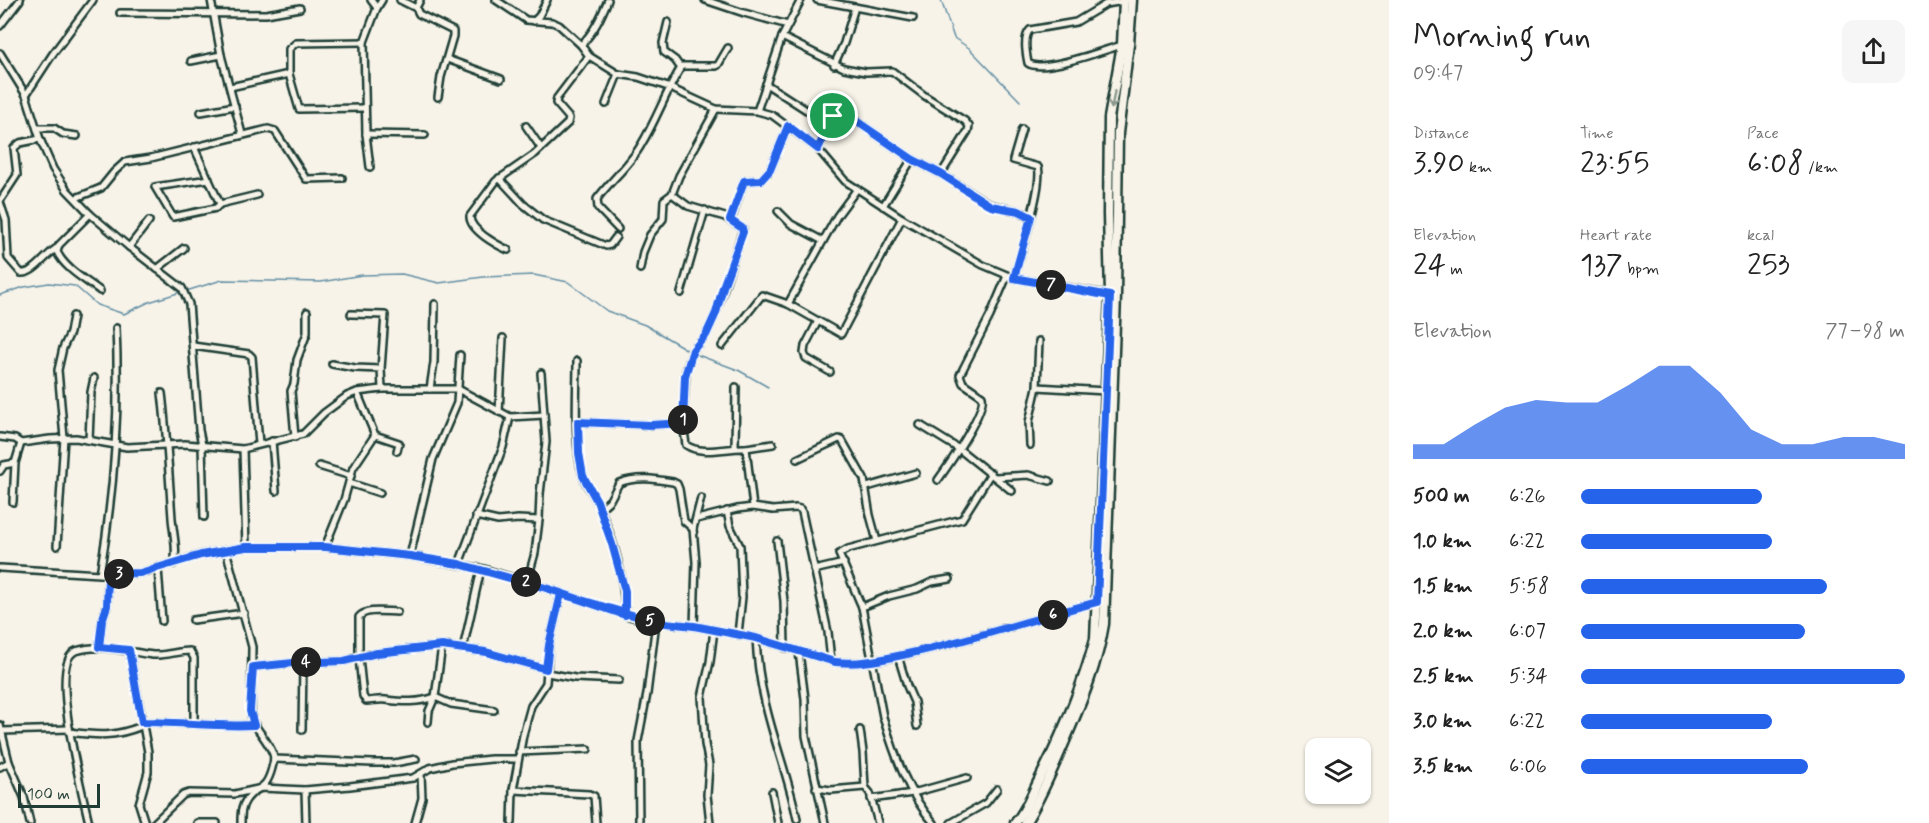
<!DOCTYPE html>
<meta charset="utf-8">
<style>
body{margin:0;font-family:Mynerve,sans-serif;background:#f6f6f6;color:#222;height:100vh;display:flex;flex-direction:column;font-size:22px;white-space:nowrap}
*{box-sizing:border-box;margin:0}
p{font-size:20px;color:#767676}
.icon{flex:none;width:33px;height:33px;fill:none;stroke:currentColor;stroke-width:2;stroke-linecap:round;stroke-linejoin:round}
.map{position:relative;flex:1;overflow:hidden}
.sheet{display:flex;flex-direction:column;background:#fff;width:540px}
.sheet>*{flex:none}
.controls{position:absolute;left:1305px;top:738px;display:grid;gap:12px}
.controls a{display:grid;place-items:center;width:66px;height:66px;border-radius:12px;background:#fff;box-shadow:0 2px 4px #0004;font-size:30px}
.scale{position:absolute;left:18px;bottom:15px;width:82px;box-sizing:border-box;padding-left:6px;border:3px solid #1f3d34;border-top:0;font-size:16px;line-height:21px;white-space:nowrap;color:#1f3d34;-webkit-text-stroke:4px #f7f3e8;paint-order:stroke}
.pin{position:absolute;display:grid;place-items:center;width:51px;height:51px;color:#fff;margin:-26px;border:3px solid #fff;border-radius:50%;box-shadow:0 2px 6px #0007}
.km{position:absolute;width:30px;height:30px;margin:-15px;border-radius:50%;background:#222;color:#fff;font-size:16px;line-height:30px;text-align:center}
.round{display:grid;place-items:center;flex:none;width:63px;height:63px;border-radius:12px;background:#f6f6f6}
.overview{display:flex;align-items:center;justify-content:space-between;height:102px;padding:0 24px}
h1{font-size:33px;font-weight:600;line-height:45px}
.metrics{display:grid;grid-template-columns:repeat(3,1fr);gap:9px;height:102px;padding:6px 24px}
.metrics div{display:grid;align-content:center}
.metrics b{font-size:30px;font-weight:600}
.metrics small{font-size:16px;font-weight:400}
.metrics p{font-size:16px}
.chart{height:168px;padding:12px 24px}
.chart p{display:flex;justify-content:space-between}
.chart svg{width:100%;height:108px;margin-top:6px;fill:#2563eb;opacity:.7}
ul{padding:0 24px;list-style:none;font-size:20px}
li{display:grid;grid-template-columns:96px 72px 1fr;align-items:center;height:45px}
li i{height:15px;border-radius:8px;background:#2563eb}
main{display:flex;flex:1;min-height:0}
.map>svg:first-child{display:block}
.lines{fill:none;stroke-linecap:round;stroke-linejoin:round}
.stream{stroke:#648fa5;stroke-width:1.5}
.street-casing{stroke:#1f3d34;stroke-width:10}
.secondary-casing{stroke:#1f3d34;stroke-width:13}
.street{stroke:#f7f3e8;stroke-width:5}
.secondary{stroke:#f7f3e8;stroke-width:8}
.oneway{stroke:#8b988e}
.route-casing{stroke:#fff;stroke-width:12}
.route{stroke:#2563eb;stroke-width:8}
</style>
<main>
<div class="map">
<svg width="1389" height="823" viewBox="0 0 1389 823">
<rect width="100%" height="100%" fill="#f7f3e8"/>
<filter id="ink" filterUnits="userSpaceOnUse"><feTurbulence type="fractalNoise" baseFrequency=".0167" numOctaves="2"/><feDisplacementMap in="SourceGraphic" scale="12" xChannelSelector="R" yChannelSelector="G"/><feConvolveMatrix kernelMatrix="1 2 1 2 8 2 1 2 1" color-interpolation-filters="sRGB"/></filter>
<g filter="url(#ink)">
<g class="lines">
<g class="stream">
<polyline points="941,0 954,38 969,48 1020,101"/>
<polyline points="186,291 222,280 321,282 362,275 402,274 439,283 483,277 534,275 568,282 607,311 645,325 691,352"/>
<polyline points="0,295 24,287 49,283 75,286 97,305 124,314 149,302 181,292"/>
<polyline points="695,354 738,370 768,387"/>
</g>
<g class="street-casing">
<g id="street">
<polyline points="211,0 221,55 242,134"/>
<polyline points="371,0 377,8"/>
<polyline points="400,0 416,8 419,14 453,31 453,36 441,77 438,97"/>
<polyline points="496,0 526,20 552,22 559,25 581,45 589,56 618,74 638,77 668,87 716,109 757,111 772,115 818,149 845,181 902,218 983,265 1014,278 1110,295"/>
<polyline points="705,0 744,13 788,25"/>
<polyline points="817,0 913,18"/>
<polyline points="416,8 420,0"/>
<polyline points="120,13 266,14 300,8"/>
<polyline points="534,21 539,16 547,0"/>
<polyline points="668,22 663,43 664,52 675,60 680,67"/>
<polyline points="0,26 20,0"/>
<polyline points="782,37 844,68 866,72 892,71 925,96 965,121 969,126 968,131 941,174"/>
<polyline points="364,42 296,43 289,49 289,74 299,109 365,108"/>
<path d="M581,45C594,32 601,17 608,0"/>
<path d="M1122,45C1104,50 1042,74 1028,63C1026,53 1023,37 1030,30L1076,22L1106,4L1124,1"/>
<polyline points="0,53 26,95 40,139 53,169 67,190 90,214 129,247 182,288 189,304 199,430 202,445 204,517"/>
<polyline points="447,59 501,79"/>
<polyline points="191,61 221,55"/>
<polyline points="834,65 844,43 855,7"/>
<polyline points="766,84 811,113 827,118 839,111 843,112 912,159 941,174 991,205 1019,211 1031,217"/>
<polyline points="230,87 289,74"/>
<polyline points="26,95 52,55 93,0"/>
<polyline points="606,104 618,74"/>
<polyline points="757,111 782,37 801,0"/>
<polyline points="201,112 235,106"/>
<polyline points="526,126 541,148"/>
<polyline points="37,128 54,128 63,134 77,136"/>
<polyline points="366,134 425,135"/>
<polyline points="194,147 220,204 216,208 173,217 155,187 209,179"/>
<polyline points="818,149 833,115"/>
<polyline points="370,167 366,134 364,42 377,8 382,0"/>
<polyline points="499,178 523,204 543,220 606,246 610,245 616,237"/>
<path d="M672,194L688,206L725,217L743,229L716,313L706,335L693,350L686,371L683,423L686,445C702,456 727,447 746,448L753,507L737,509L697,519"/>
<polyline points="76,198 101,188 114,172 125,162 151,158 268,129 275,131 306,179 342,178"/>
<polyline points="0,201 17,175 14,148 20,143 40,139"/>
<path d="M0,202L6,220L8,258L21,273C35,274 45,255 57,248"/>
<polyline points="220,204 257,195"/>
<polyline points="883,206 912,159"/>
<polyline points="778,211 791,224 823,241"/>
<path d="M90,214L59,245L57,252C65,269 86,280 100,291"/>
<polyline points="731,220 744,181 761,180 770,170 788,126"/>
<path d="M618,229L598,208L597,199C610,181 630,165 641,145C657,119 666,91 682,66H716L718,65L728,48"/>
<polyline points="129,247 149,221"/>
<path d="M508,250C497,245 469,230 470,216L496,181L535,154L568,123L569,118L556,103L557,98L589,56"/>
<polyline points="157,269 184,248"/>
<polyline points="640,269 643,252 650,235 663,219 664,200 672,194 679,176 716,109"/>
<path d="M1014,278C1019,258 1044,184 1038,167L1013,160L1022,129"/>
<polyline points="681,293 705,210"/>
<polyline points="788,304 837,216 857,189"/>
<polyline points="351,314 385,315 381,369 382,389"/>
<polyline points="818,321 805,346 804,353 806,358 830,372"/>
<polyline points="193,346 249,354 252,357 259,444"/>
<polyline points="722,346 762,295 788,304 841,334 902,218"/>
<path d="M577,361C577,394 573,444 583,476C586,486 594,494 598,504C613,538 625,577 625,615"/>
<polyline points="332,364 355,368 381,369"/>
<polyline points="1037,387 1106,391"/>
<polyline points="430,389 434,362 435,304"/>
<polyline points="357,392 375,435 399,443 397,451"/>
<path d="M162,393C167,435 169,476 172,518C173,533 178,550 174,564"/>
<polyline points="499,412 503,338"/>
<polyline points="577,422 651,425 683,423"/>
<polyline points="920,425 959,449 1012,491"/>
<polyline points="0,437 15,439 21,443 50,439 76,438 127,447 185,444 243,449 303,434 324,413 347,396 357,392 382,389 458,389 510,417 544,415"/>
<polyline points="295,437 291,391 294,384 297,360 307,333 307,312"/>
<polyline points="89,440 91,392 94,378"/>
<polyline points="272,441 276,491"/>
<polyline points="1030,445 1029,422 1037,387 1039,341"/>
<polyline points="735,447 736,387"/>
<polyline points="746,448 773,444"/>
<polyline points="243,449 246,547"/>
<polyline points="797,459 839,439 842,440 864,479 870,515 877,541"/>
<polyline points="319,466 351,476"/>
<polyline points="0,471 4,465 15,463 21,443"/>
<polyline points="995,477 1028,475 1050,481"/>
<path d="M938,480C948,466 987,410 982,396L963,383L960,375L990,316L1007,276"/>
<polyline points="349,483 380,493"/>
<polyline points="867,487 916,473"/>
<polyline points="13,502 15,463"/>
<polyline points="753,507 773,510 796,508 800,509 802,512 828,632 831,661"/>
<path d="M600,509L610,500L619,483C637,476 655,479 673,482L677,484L679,489L684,521L693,529"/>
<polyline points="727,511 730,526 740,546 742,597 738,634"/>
<polyline points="476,516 498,521 518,519 539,520"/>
<polyline points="777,541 784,601 785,648"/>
<polyline points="57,546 64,438 58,370 63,348 70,333 73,316"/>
<polyline points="325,547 344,500 353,468 375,435"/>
<path d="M226,550L252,647L251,717C256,730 268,740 273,754C275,759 273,763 272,768C265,794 257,784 246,800C241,807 241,815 241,823"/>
<polyline points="410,556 433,459 457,403 460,355"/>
<polyline points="459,564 503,447 510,417"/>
<path d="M0,568L100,574L140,573L200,555L246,547H325L410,556L484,569L546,588L625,615L656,622L694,626L756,638L835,662C860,665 883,659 908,654C972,640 1033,619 1097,602"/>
<polyline points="158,569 162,621"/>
<polyline points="814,570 844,563"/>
<path d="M100,574C114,493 120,410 116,328"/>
<polyline points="527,582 535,553 539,520 540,494 546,442 541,373"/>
<polyline points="862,607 889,596 917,589 932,582 950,579"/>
<path d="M397,612C386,612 366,608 359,617V658L363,696L366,701C373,701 379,699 386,700C404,702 418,703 435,697L451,704L494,710"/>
<polyline points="193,620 244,613"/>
<polyline points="694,626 696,562 693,529 701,498"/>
<path d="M756,638C757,660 760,681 765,702C774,742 789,779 797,819"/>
<polyline points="99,647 102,621 107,606 108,574"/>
<polyline points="463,649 481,569"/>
<polyline points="129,650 148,752 148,772 139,804 145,823"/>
<polyline points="799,652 805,699 806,736 825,823"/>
<polyline points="898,656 907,686 914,702 917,726"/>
<polyline points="253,667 293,663 344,661 377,653 442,646 486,652 546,669"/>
<polyline points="547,673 575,678 619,680"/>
<path d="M142,722C179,722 217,727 254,725"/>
<polyline points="428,722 429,711 435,697 442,646"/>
<polyline points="0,725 9,762 0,767"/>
<polyline points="302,730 303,662"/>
<polyline points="860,730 863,752 865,787"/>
<polyline points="2,731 69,729"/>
<path d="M69,732C99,736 114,737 142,726"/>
<polyline points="519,752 588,749"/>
<polyline points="274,759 373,763 394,763 416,759"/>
<polyline points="9,762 24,797 30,823"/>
<polyline points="816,788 831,790 865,787 870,793 878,823"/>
<polyline points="305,790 306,823"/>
<polyline points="513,790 589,794 594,796 596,823"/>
<polyline points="772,792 778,823"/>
<polyline points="871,799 913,793 967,778"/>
<path d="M89,823C84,799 47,661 76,651C102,643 128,652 153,655C165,656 177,651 190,651L194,658V723"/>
<polyline points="154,823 183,795 189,793 235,794 262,788 305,790 350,786 413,778 430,768 452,763 491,759 518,759"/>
<polyline points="197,823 217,823"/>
<polyline points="415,823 422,798 421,774"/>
<polyline points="512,823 513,790 523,735 531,706 546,683 549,645 561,594"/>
<polyline points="639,823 638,741 647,694 656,622"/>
<polyline points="710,823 707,795 709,765 705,744 702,697 710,662 714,630"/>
<path d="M934,823C908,795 894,753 883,717L862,607L839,554L848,549L962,519L991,473"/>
<polyline points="951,823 986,803 997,789"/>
</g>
</g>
<g class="secondary-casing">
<g id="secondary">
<path d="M1015,823C1026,811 1031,796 1038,782C1061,737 1082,688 1095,639L1110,295L1108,214L1109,118L1122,45L1124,0"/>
<path d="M1025,823C1040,800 1051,773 1062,748C1079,708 1097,668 1104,624L1116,296L1118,133L1129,44L1132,0"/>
</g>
</g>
<use href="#street" class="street"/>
<use href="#secondary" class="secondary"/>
</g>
<defs><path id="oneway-shaft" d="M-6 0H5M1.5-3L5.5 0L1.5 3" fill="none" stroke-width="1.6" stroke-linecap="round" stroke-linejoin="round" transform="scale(1.5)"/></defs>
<use class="oneway" href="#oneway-shaft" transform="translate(1113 100) rotate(100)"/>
</g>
<g class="lines" filter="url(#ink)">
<g class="route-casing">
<path id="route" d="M833,116L818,149L788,126L770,170L761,180L744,181L730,220L742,228L743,232L723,287L716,313L706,335L693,350L685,376L683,423L651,425L578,422L579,453L583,476L597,501L612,544L625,591V615L546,588L459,564L410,556L325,547H246L201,555L140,573L108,574L107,606L102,621L99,647L129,650L142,722C179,722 217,727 254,725L250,711L253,667L293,663L344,661L377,653L442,646L486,652L546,669L549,645L561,594L656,622L694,626L756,638L835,662C860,665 883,659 907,654C972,640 1033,619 1097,602L1110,296L1014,278L1031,217L1019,211L991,206L941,174L912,159L843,112L839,111L833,116"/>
</g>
<use href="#route" class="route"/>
</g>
</svg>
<div class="controls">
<a><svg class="icon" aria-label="layers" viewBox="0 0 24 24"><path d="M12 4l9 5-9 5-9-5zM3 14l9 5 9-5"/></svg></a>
</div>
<div class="scale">100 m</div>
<div class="pin" style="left:833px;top:116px;background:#1e9e55"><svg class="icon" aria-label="arrive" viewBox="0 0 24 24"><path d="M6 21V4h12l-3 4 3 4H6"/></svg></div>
<b class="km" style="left:683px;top:420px">1</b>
<b class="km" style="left:526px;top:582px">2</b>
<b class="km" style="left:119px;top:574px">3</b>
<b class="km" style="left:306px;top:662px">4</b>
<b class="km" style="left:650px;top:621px">5</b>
<b class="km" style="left:1053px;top:615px">6</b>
<b class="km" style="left:1051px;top:285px">7</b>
</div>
<section class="sheet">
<div class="overview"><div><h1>Morning run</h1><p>09:47</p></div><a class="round"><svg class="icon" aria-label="share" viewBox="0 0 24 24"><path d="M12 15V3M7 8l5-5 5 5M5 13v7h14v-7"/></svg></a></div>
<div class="metrics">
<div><p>Distance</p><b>3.90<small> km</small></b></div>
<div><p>Time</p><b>23:55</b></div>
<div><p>Pace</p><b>6:08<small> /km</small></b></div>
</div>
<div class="metrics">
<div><p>Elevation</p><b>24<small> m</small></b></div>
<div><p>Heart rate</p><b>137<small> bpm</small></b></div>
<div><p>kcal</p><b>253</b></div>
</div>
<div class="chart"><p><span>Elevation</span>77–98 m</p>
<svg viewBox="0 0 160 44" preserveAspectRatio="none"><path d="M0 44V38L10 38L20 30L30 23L40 20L50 21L60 21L70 14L80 6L90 6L100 17L110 32L120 38L130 38L140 35L150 35L160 38V44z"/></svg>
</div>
<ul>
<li><b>500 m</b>6:26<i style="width:56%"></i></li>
<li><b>1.0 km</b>6:22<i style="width:59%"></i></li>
<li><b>1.5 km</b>5:58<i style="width:76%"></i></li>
<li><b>2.0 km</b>6:07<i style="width:69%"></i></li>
<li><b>2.5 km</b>5:34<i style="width:100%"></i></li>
<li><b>3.0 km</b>6:22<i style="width:59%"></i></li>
<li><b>3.5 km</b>6:06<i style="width:70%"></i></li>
</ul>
</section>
</main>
